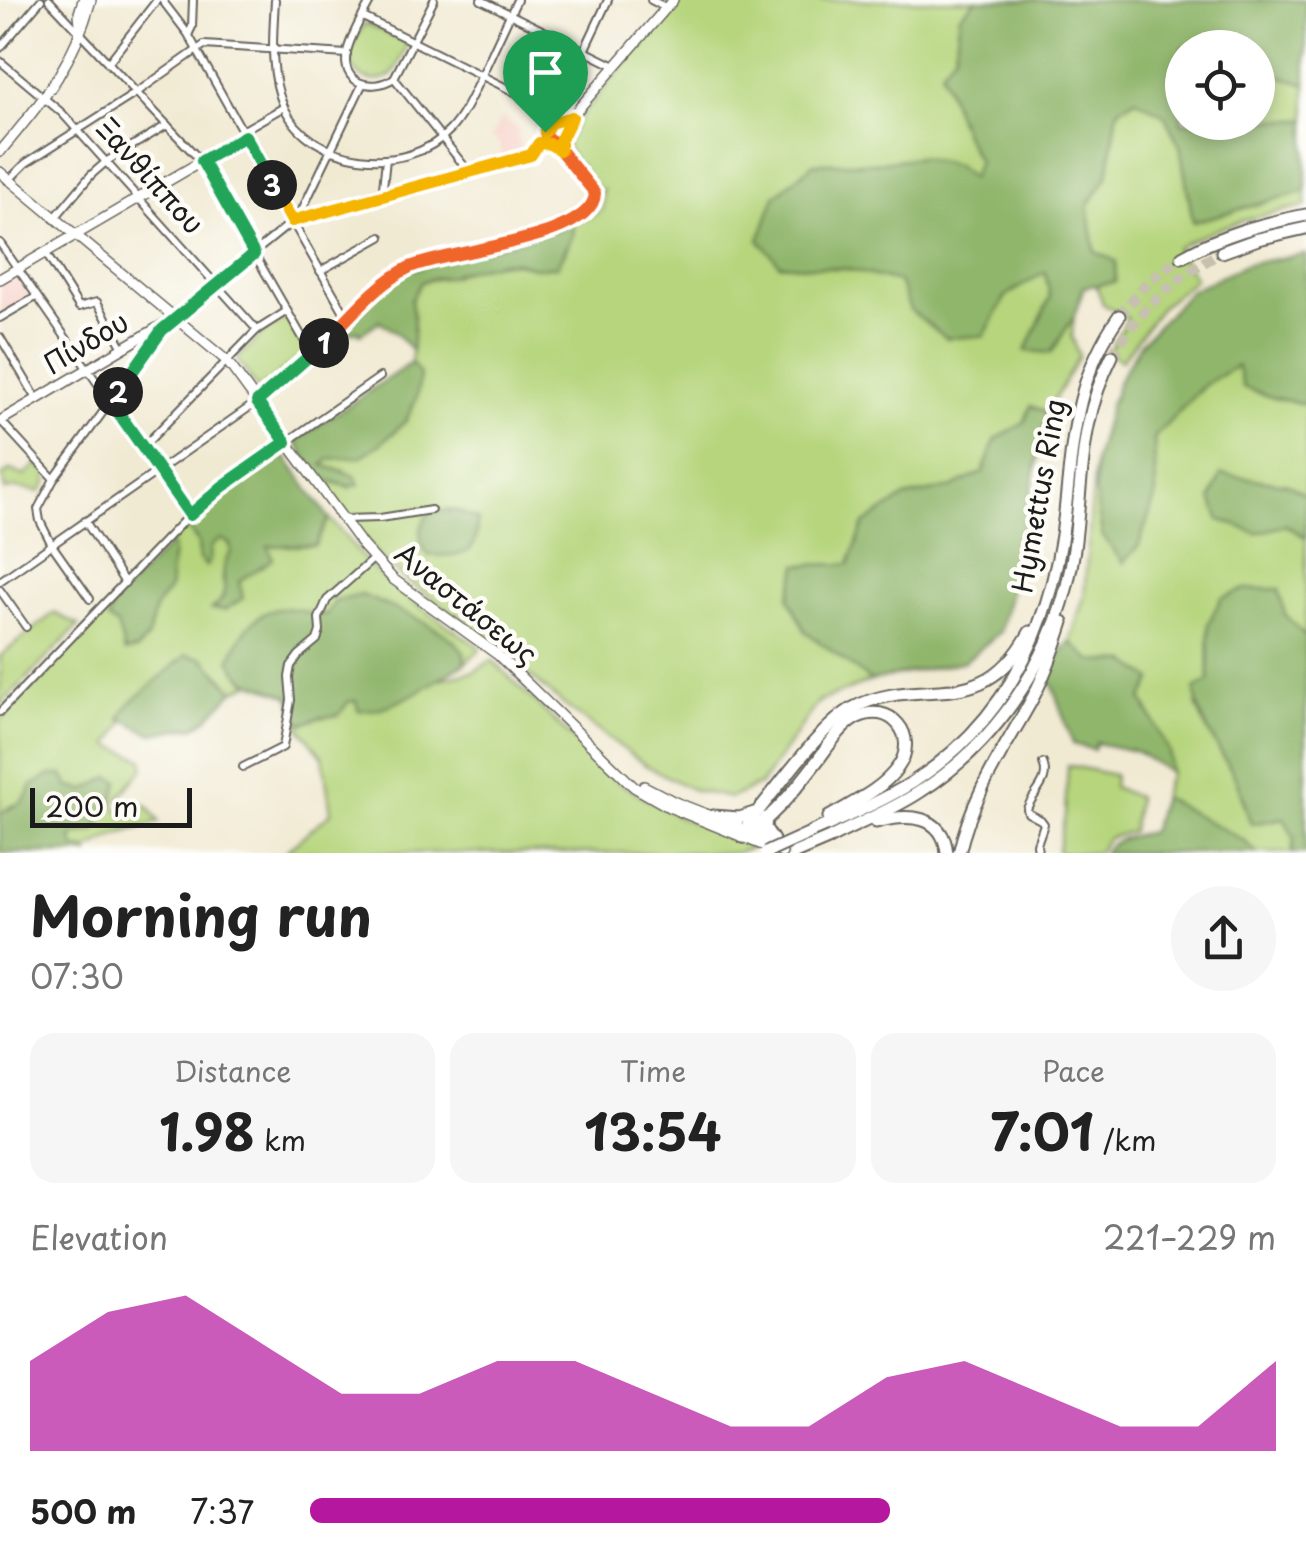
<!DOCTYPE html>
<meta charset="utf-8">
<style>
body{margin:0;font-family:"Playpen Sans",sans-serif;background:#f6f6f6;color:#222;height:100vh;display:flex;flex-direction:column;font-size:38px;white-space:nowrap}
*{box-sizing:border-box;margin:0}
p{font-size:32px;color:#767676}
.icon{flex:none;width:55px;height:55px;fill:none;stroke:currentColor;stroke-width:2;stroke-linecap:round;stroke-linejoin:round}
.map{position:relative;height:853px;overflow:hidden}
.drawer{display:flex;flex-direction:column;background:#fff;flex:1}
.drawer>*{flex:none}
.tools{position:absolute;left:1165px;top:30px;display:grid;gap:20px}
.tools a{display:grid;place-items:center;width:110px;height:110px;border-radius:50%;background:#fff;box-shadow:0 5px 15px #0003;font-size:50px}
.scale{position:absolute;left:30px;bottom:25px;width:162px;box-sizing:border-box;padding-left:10px;border:5px solid #1c1c1c;border-top:0;font-size:28px;line-height:35px;white-space:nowrap;color:#1c1c1c;-webkit-text-stroke:8px #fdfcf7;paint-order:stroke}
.pin{position:absolute;display:grid;place-items:center;width:85px;height:85px;color:#fff;margin:-102px -42px;border-radius:50% 50% 50% 0;rotate:-45deg;box-shadow:0 0 10px #0007}
.pin .icon{rotate:45deg}
.km{position:absolute;width:50px;height:50px;margin:-25px;border-radius:50%;background:#222;color:#fff;font-size:28px;line-height:50px;text-align:center}
.round{display:grid;place-items:center;flex:none;width:105px;height:105px;border-radius:52px;background:#f6f6f6}
.head{display:flex;align-items:center;justify-content:space-between;height:170px;padding:0 30px}
h1{font-size:55px;font-weight:700;line-height:75px}
.stats{display:grid;grid-template-columns:repeat(3,1fr);gap:15px;height:170px;padding:10px 30px}
.stats div{display:grid;align-content:center;border-radius:25px;background:#f6f6f6;text-align:center}
.stats b{font-size:50px;font-weight:700}
.stats small{font-size:28px;font-weight:400}
.stats p{font-size:28px}
.chart{height:280px;padding:20px 30px}
.chart p{display:flex;justify-content:space-between}
.chart svg{width:100%;height:180px;margin-top:10px;fill:#b5179e;opacity:.7}
ul{padding:0 30px;list-style:none;font-size:32px}
li{display:grid;grid-template-columns:160px 120px 1fr;align-items:center;height:75px}
li i{height:25px;border-radius:12px;background:#b5179e}
.map>svg:first-child{display:block}
.built{fill:#f7d1c8}
.green{fill:#b6d57d;stroke:#69784c;stroke-width:2.5}
.forest{fill:#90b66c;stroke:#566944;stroke-width:2.5}
.lines{fill:none;stroke-linecap:round;stroke-linejoin:round}
.highway-tunnel{stroke:#c6c1ae;stroke-width:11;stroke-dasharray:11 5.5;stroke-linecap:butt}
.street-casing{stroke:#67645c;stroke-width:10}
.secondary-casing{stroke:#67645c;stroke-width:12}
.highway-casing{stroke:#67645c;stroke-width:15}
.street{stroke:#fff;stroke-width:6}
.secondary{stroke:#fff;stroke-width:9}
.highway{stroke:#fff;stroke-width:11}
.highway-bridge-casing{stroke:#67645c;stroke-width:15;stroke-linecap:butt}
.highway-bridge{stroke:#fff;stroke-width:11}
.split-1-casing{stroke:#fff;stroke-width:20}
.split-2-casing{stroke:#fff;stroke-width:20}
.split-3-casing{stroke:#fff;stroke-width:20}
.split-4-casing{stroke:#fff;stroke-width:20}
.split-1{stroke:#f0652b;stroke-width:12}
.split-2{stroke:#22a559;stroke-width:12}
.split-3{stroke:#22a559;stroke-width:12}
.split-4{stroke:#f5b400;stroke-width:12}
.labels{text-anchor:middle;stroke-width:9;stroke-linejoin:round;paint-order:stroke}
.street-label{font-size:28px;fill:#1c1c1c;stroke:#fdfcf7}
</style>
<div class="map">
<svg width="1306" height="853" viewBox="0 0 1306 853">
<rect width="100%" height="100%" fill="#fdfcf7"/>
<filter id="ink" filterUnits="userSpaceOnUse"><feTurbulence type="fractalNoise" baseFrequency=".01" numOctaves="2"/><feDisplacementMap in="SourceGraphic" scale="20" xChannelSelector="R" yChannelSelector="G"/><feConvolveMatrix kernelMatrix="1 2 1 2 8 2 1 2 1" color-interpolation-filters="sRGB"/></filter>
<filter id="wash" filterUnits="userSpaceOnUse"><feTurbulence type="fractalNoise" baseFrequency=".0048" numOctaves="4" result="noise"/><feDisplacementMap in="SourceGraphic" scale="40" xChannelSelector="R" yChannelSelector="G"/><feGaussianBlur stdDeviation="2.25" result="paint"/><feColorMatrix in="noise" values="0 0 0 0 0 0 0 0 0 0 0 0 0 0 0 0 0 1.4 0 .05"/><feComposite in="paint" operator="in"/></filter>
<g filter="url(#wash)">
<rect width="100%" height="100%" fill="#f1ead3"/>
<g class="built">
<polygon points="501,118 517,127 521,152 502,157 499,143 491,137"/>
<polygon points="19,271 34,297 0,317 0,282"/>
</g>
<g class="green">
<path d="M680,0H976L960,15L955,53L941,71L964,134L978,162L971,179L920,157L875,163L780,264L846,269L899,282L911,310L984,336L1006,296L1045,271L1050,297L1027,350L1051,353L1074,316L1072,336L1079,356L1047,412L1031,407L1024,423L996,439L983,472L950,488L905,497L849,564L798,566L805,630L871,681L818,702L761,784L730,798L693,790L645,765L563,704L467,622L405,580L375,552L321,481L327,480L350,488L345,471L322,466L329,459C382,452 413,429 420,374L411,363L414,321L411,300L420,282C431,279 442,279 452,276C483,263 504,258 537,268L564,255L572,236L573,225L602,210L603,190L600,192L568,151L566,143L579,118Z"/>
<path d="M365,23L408,43C404,52 400,65 394,72C381,88 353,80 351,60C349,47 359,34 365,23Z"/>
<polygon points="1281,76 1306,85 1306,120 1262,120 1258,112 1258,99"/>
<path d="M1136,99L1164,115L1180,146L1193,222L1306,191V206C1257,216 1221,224 1176,248L1195,279L1161,307L1122,360L1108,353L1128,319L1103,304L1096,285L1115,282L1095,252L1088,206L1108,175L1118,110Z"/>
<polygon points="287,316 306,352 258,390 237,359 262,334"/>
<polygon points="1237,365 1243,387 1274,398 1306,404 1306,495 1287,484 1257,533 1286,525 1306,538 1306,637 1285,615 1209,657 1209,682 1196,705 1205,726 1236,779 1251,824 1284,818 1294,838 1292,853 1257,853 1243,840 1162,797 1170,772 1169,751 1142,698 1128,662 1092,661 1070,642 1084,596 1095,460 1095,491 1156,495 1154,438 1204,385"/>
<polygon points="37,463 47,472 47,482 40,492 17,488 5,490 2,476 11,470 25,476"/>
<path d="M197,515L188,529L198,542L199,559L210,560V547L221,538L230,544L231,552L222,579C228,592 225,600 213,608L225,610L239,581L267,546L315,545L329,518L374,570L409,599L478,646L480,650L464,664C465,656 466,656 461,649C447,628 386,605 361,595L326,615H313L293,609L276,611L234,668L249,684L234,691L218,672L120,718L124,722L109,745L143,759L144,768L114,804L122,814L138,803L148,806L159,822L119,834L87,850L76,848L72,842L74,835L95,831L115,794L119,781L110,777L85,790L69,787L30,795L21,804L11,806L0,814V720L113,603L108,620L117,625L125,651L137,650L148,637L156,606L169,590L173,549L170,544Z"/>
<polygon points="54,613 79,625 0,706 0,656"/>
<polygon points="492,660 616,781 681,818 755,846 737,853 286,853 290,847 331,813 323,757 298,725 333,704 475,671"/>
<polygon points="1068,765 1114,775 1113,787 1137,797 1132,831 1108,838 1097,853 1057,853 1065,815"/>
</g>
<g class="forest">
<polygon points="976,0 1306,0 1306,85 1281,76 1258,99 1258,48 1182,48 1182,122 1258,122 1258,112 1262,120 1306,120 1306,191 1193,222 1180,146 1164,115 1136,99 1118,109 1108,175 1088,206 1095,252 1116,261 1115,282 1084,287 1074,316 1051,353 1026,351 1050,297 1045,272 1006,296 984,336 946,338 910,310 899,282 846,269 780,264 759,240 775,196 814,163 875,163 920,157 955,165 971,178 978,162 964,134 941,71 955,53 960,15"/>
<polygon points="573,225 572,236 557,266 537,268 517,262 500,262 459,272 448,277 433,278 421,282 411,300 414,321 412,351 398,335 380,321 360,334 358,331 346,334 341,332 383,287 409,270"/>
<polygon points="1306,254 1306,404 1274,398 1243,387 1237,366 1204,385 1154,438 1156,495 1139,545 1123,563 1102,535 1095,491 1095,460 1110,404 1113,398 1114,399 1117,383 1141,343 1190,291 1247,264"/>
<path d="M411,363L420,374L417,397L406,421L379,445L360,457L329,459L323,465L355,476L359,485C345,489 335,479 321,481L295,441Z"/>
<polygon points="1031,406 1047,412 1017,563 1000,632 965,661 871,681 805,631 789,598 798,565 849,564 864,524 905,497 950,488 983,472 996,439 1024,423"/>
<path d="M280,449L329,518L315,545L268,546L273,559L239,581L243,598L225,610L212,609C237,591 213,575 231,552L230,544L221,539L211,547L210,560L206,566L199,559L198,542L188,529C210,495 248,473 280,449Z"/>
<polygon points="1221,474 1287,484 1306,495 1306,538 1286,525 1257,533 1220,520 1211,499"/>
<path d="M431,510L457,511L478,520C476,525 477,532 476,538C471,561 446,554 429,556C416,540 419,526 431,510Z"/>
<polygon points="170,544 173,549 169,590 156,606 148,637 136,650 125,652 117,625 108,620 113,603"/>
<path d="M1245,589H1279L1285,615L1306,637V853H1292L1294,838L1284,818L1251,824C1246,809 1242,792 1235,778C1221,748 1198,724 1195,689L1209,681L1208,624L1221,598Z"/>
<path d="M361,595C385,605 447,628 461,649C466,656 465,656 464,664C436,680 391,714 358,710L356,701L348,702L339,715L318,718L303,724L296,717L290,697C263,682 247,691 230,660C242,631 257,605 294,609C305,611 314,615 326,615L335,601Z"/>
<polygon points="1070,642 1092,661 1128,662 1153,680 1142,699 1169,751 1170,772 1135,751 1096,743 1094,750 1073,744 1049,676 1061,651"/>
<polygon points="186,655 203,658 234,691 208,718 194,728 190,727 153,734 120,718 128,705"/>
<path d="M50,775H63L69,787L85,790L110,777L119,781L115,794L95,831L74,835L72,841L76,848L87,850L89,853H0V814C13,805 28,804 31,786Z"/>
<path d="M1162,797L1243,840L1257,853H1103C1114,837 1133,836 1151,832Z"/>
</g>
</g>
<g filter="url(#ink)">
<g class="lines">
<g class="highway-tunnel">
<polyline points="1119,316 1149,281 1182,257"/>
<path d="M1112,356C1139,310 1175,277 1222,252"/>
</g>
<g class="street-casing">
<g id="street">
<polyline points="49,0 201,161 312,354"/>
<polyline points="162,0 188,34 245,136"/>
<path d="M275,0C273,35 269,73 284,107C311,166 407,177 450,130C464,115 472,95 481,77C493,51 505,25 517,0"/>
<path d="M371,0C363,16 351,34 347,52C340,83 371,93 394,78"/>
<polyline points="481,0 615,66"/>
<polyline points="651,0 667,8"/>
<polyline points="363,17 555,112"/>
<polyline points="189,33 192,27 193,0"/>
<polyline points="0,48 41,0"/>
<polyline points="0,61 62,113 257,330"/>
<polyline points="108,63 157,0"/>
<polyline points="394,78 470,173"/>
<polyline points="394,78 434,0"/>
<polyline points="555,112 608,0"/>
<polyline points="242,131 284,107"/>
<polyline points="545,132 547,138 554,142 560,141"/>
<polyline points="8,181 26,163 136,93 204,45 347,54"/>
<polyline points="382,197 386,159"/>
<polyline points="54,219 91,175 107,161 167,125"/>
<polyline points="0,243 189,515"/>
<polyline points="45,252 79,307 97,302 123,348"/>
<polyline points="320,271 381,237"/>
<polyline points="175,317 287,226"/>
<polyline points="0,318 36,297"/>
<polyline points="348,319 292,221 301,212 362,85"/>
<polyline points="0,337 37,399"/>
<polyline points="1,421 54,479"/>
<polyline points="142,448 257,330 287,311"/>
<polyline points="344,519 380,518 431,510"/>
<polyline points="85,521 125,583"/>
<polyline points="0,581 257,402"/>
<polyline points="0,590 26,627"/>
<polyline points="90,599 52,545 40,521 38,509 54,479 166,326"/>
<polyline points="0,712 189,515 222,487 380,377"/>
<polyline points="243,767 283,747 291,700 289,677 291,666 299,655 317,640 320,631 319,618 327,600 373,559"/>
<path d="M1038,853L1037,844L1044,824L1041,820L1028,813L1027,809C1033,792 1051,782 1043,763"/>
</g>
</g>
<g class="secondary-casing">
<g id="secondary">
<polyline points="80,25 79,13 83,0"/>
<path d="M0,152C44,99 72,68 91,0"/>
<polyline points="0,172 227,361 363,546 393,579 498,655 634,787 669,807 782,853"/>
<polyline points="0,279 245,136 292,221 531,155 553,116"/>
<path d="M257,402C276,386 296,369 315,352C351,317 383,274 433,259C468,249 593,238 595,193L560,150V141L573,115L673,0"/>
<polyline points="0,421 174,318"/>
<polyline points="644,786 675,802 772,840"/>
</g>
</g>
<g class="highway-casing">
<g id="highway">
<polyline points="1222,252 1258,239 1306,228"/>
<path d="M1182,257C1222,234 1261,224 1306,215"/>
<polyline points="713,816 739,818 754,813"/>
<polyline points="766,818 765,828 773,840"/>
<path d="M876,822C907,814 943,813 947,853"/>
<path d="M810,833C845,817 881,802 913,782C1009,720 1053,622 1065,512C1073,438 1075,379 1119,316"/>
<path d="M743,837L749,823L758,811C782,782 822,725 853,708C921,672 981,722 1030,632"/>
<path d="M743,837C769,821 796,789 814,765C827,749 838,728 856,718C890,700 920,736 898,767C882,790 852,803 829,817"/>
<path d="M830,838C859,823 890,811 918,793C1002,741 1061,646 1074,549C1083,479 1079,421 1112,356"/>
<path d="M959,853C972,796 1002,753 1030,703C1044,678 1054,650 1063,622"/>
</g>
</g>
<use href="#street" class="street"/>
<use href="#secondary" class="secondary"/>
<use href="#highway" class="highway"/>
<g class="highway-bridge-casing">
<g id="highway-bridge">
<polyline points="766,853 810,833"/>
<polyline points="795,853 830,838"/>
</g>
</g>
<use href="#highway-bridge" class="highway-bridge"/>
</g>
</g>
<g class="lines" filter="url(#ink)">
<g class="split-1-casing">
<path id="split-1" d="M324,343C350,317 377,283 410,267C447,250 594,240 595,193L560,150V141L554,142L547,138L545,132"/>
</g>
<g class="split-2-casing">
<polyline id="split-2" points="118,392 111,402 190,515 222,487 286,442 257,402 324,343"/>
</g>
<g class="split-3-casing">
<polyline id="split-3" points="118,392 162,330 254,254 202,161 245,136 272,185"/>
</g>
<g class="split-4-casing">
<polyline id="split-4" points="272,185 292,221 531,155 539,143 550,144 560,150 560,141 572,117 550,123 545,132"/>
</g>
<use href="#split-1" class="split-1"/>
<use href="#split-2" class="split-2"/>
<use href="#split-3" class="split-3"/>
<use href="#split-4" class="split-4"/>
</g>
<g class="labels">
<g class="street-label">
<text transform="translate(150 176) rotate(48)" y="10">Ξανθίππου</text>
<text transform="translate(86 343) rotate(-31)" y="10">Πίνδου</text>
<text transform="translate(1039 496) rotate(-80)" y="10">Hymettus Ring</text>
<text transform="translate(466 604) rotate(39)" y="10">Αναστάσεως</text>
</g>
</g>
</svg>
<div class="tools">
<a><svg class="icon" aria-label="locate" viewBox="0 0 24 24"><circle cx="12" cy="12" r="6"/><path d="M12 2v4M12 18v4M2 12h4M18 12h4"/></svg></a>
</div>
<div class="scale">200 m</div>
<div class="pin" style="left:545px;top:132px;background:#1e9e55"><svg class="icon" aria-label="arrive" viewBox="0 0 24 24"><path d="M6 21V4h12l-3 4 3 4H6"/></svg></div>
<b class="km" style="left:324px;top:343px">1</b>
<b class="km" style="left:118px;top:392px">2</b>
<b class="km" style="left:272px;top:185px">3</b>
</div>
<section class="drawer">
<div class="head"><div><h1>Morning run</h1><p>07:30</p></div><a class="round"><svg class="icon" aria-label="share" viewBox="0 0 24 24"><path d="M12 15V3M7 8l5-5 5 5M5 13v7h14v-7"/></svg></a></div>
<div class="stats">
<div><p>Distance</p><b>1.98<small> km</small></b></div>
<div><p>Time</p><b>13:54</b></div>
<div><p>Pace</p><b>7:01<small> /km</small></b></div>
</div>
<div class="chart"><p><span>Elevation</span>221–229 m</p>
<svg viewBox="0 0 160 44" preserveAspectRatio="none"><path d="M0 44V22L10 10L20 6L30 18L40 30L50 30L60 22L70 22L80 30L90 38L100 38L110 26L120 22L130 30L140 38L150 38L160 22V44z"/></svg>
</div>
<ul>
<li><b>500 m</b>7:37<i style="width:60%"></i></li>
</ul>
</section>
